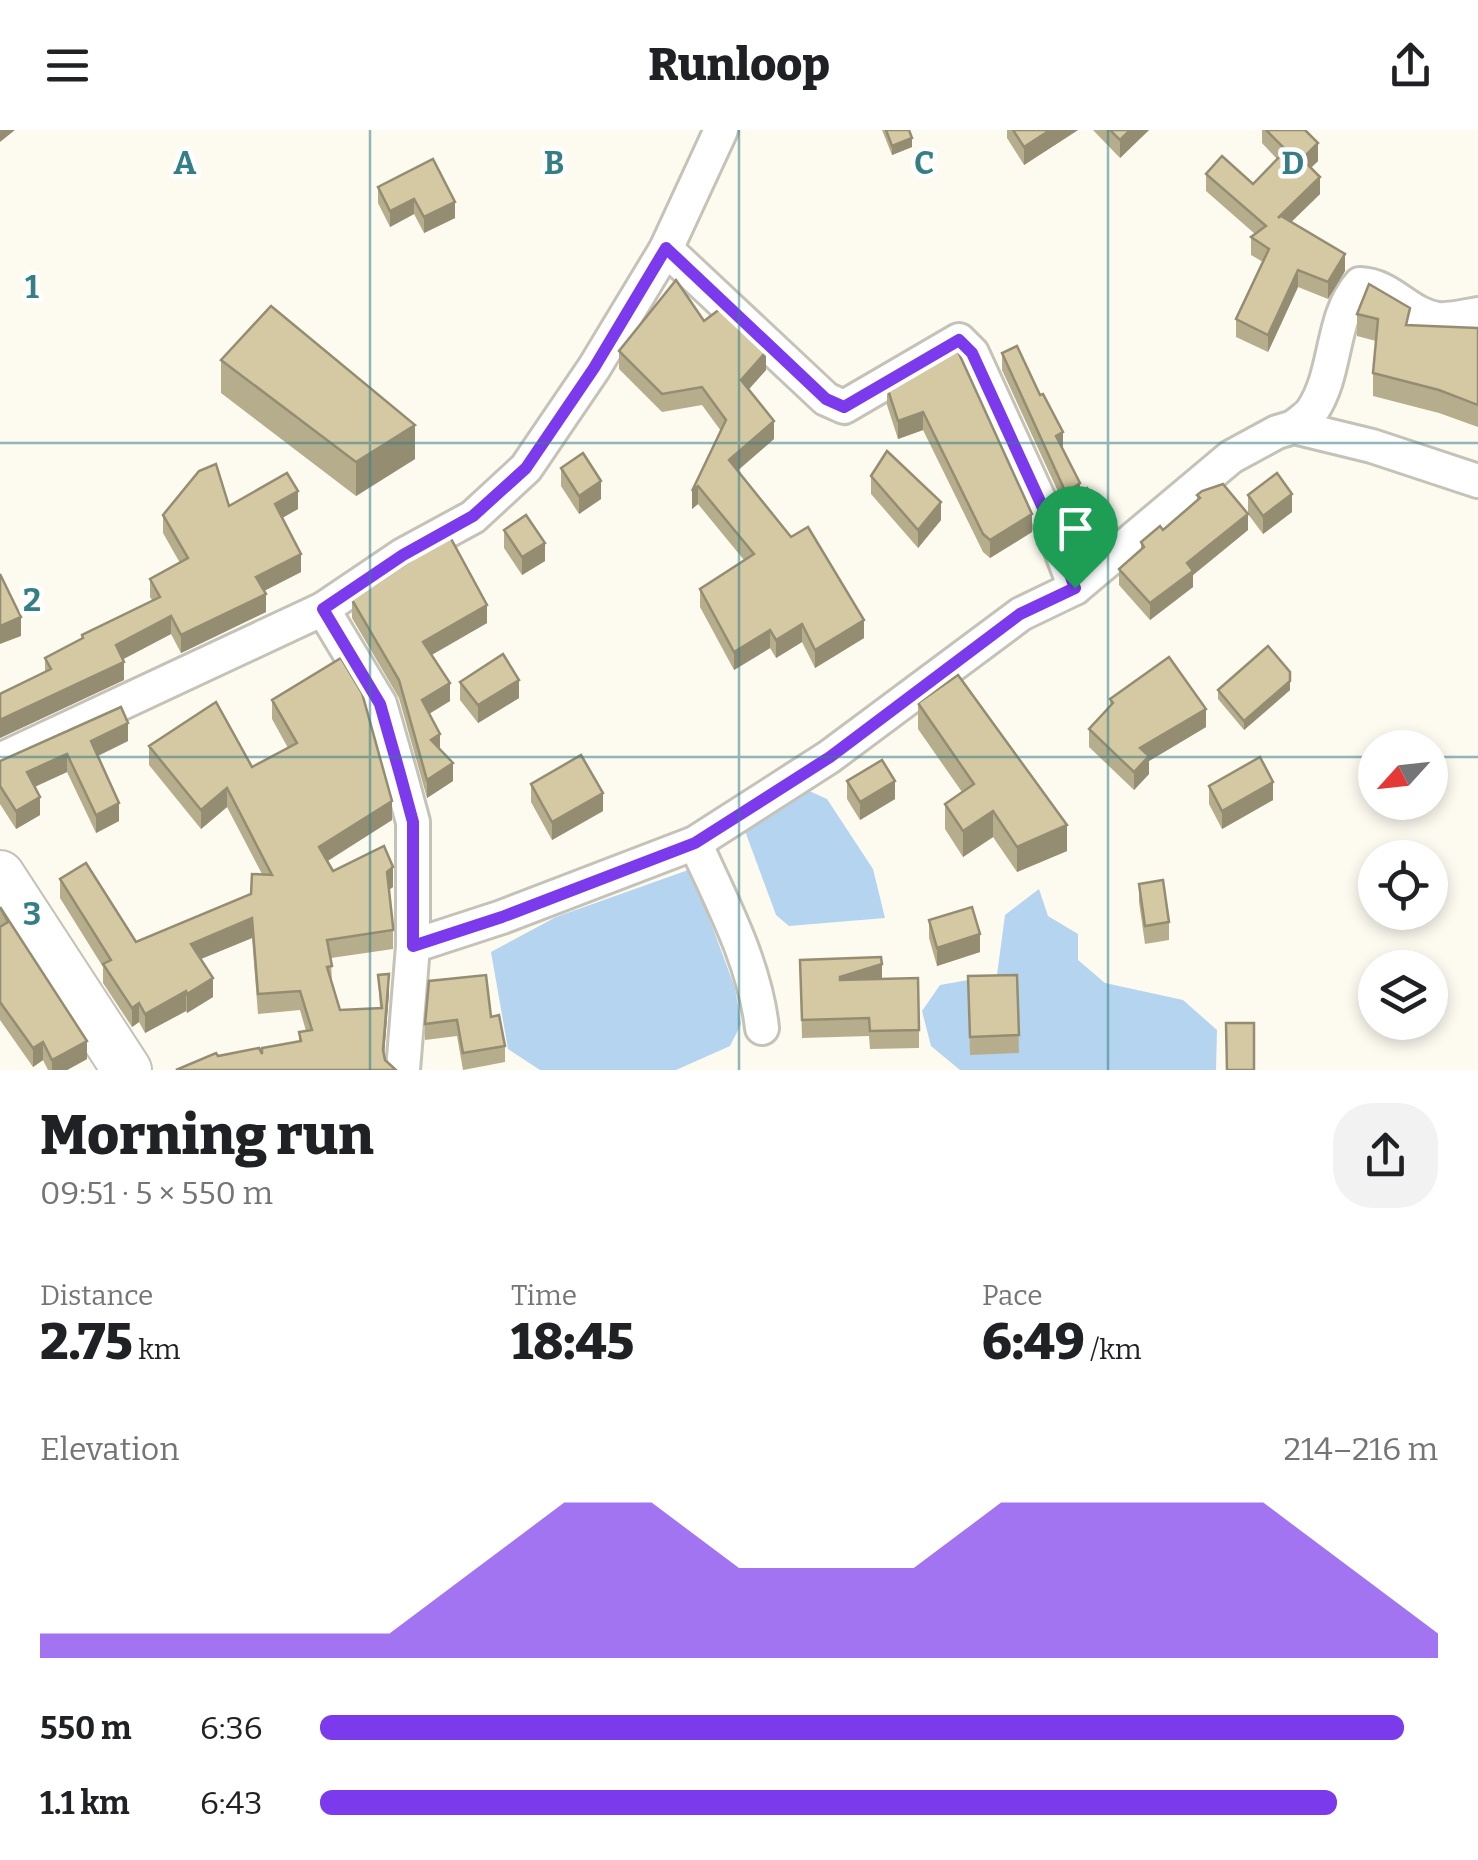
<!DOCTYPE html>
<meta charset="utf-8">
<style>
body{margin:0;font-family:Bitter,serif;background:#f2f2f2;color:#202124;height:100vh;display:flex;flex-direction:column;font-size:38px;white-space:nowrap}
*{box-sizing:border-box;margin:0}
p{font-size:32px;color:#757577}
.icon{flex:none;width:55px;height:55px;fill:none;stroke:currentColor;stroke-width:2;stroke-linecap:round;stroke-linejoin:round}
.map{position:relative;height:940px;overflow:hidden}
.details{display:flex;flex-direction:column;background:#fff;flex:1}
.details>*{flex:none}
.needle{width:65px;rotate:243deg}
.tools{position:absolute;left:1358px;top:600px;display:grid;gap:20px}
.tools a{display:grid;place-items:center;width:90px;height:90px;border-radius:50%;background:#fff;box-shadow:0 5px 15px #0003;font-size:50px}
.pin{position:absolute;display:grid;place-items:center;width:85px;height:85px;color:#fff;margin:-102px -42px;border-radius:50% 50% 50% 0;rotate:-45deg;box-shadow:0 0 10px #0007}
.pin .icon{rotate:45deg}
.round{display:grid;place-items:center;flex:none;width:105px;height:105px;border-radius:40px;background:#f2f2f2}
.head{display:flex;align-items:center;justify-content:space-between;height:170px;padding:0 40px}
h1{font-size:55px;font-weight:800;line-height:75px}
.figures{display:grid;grid-template-columns:repeat(3,1fr);gap:15px;height:170px;padding:10px 40px}
.figures div{display:grid;align-content:center}
.figures b{font-size:50px;font-weight:800}
.figures small{font-size:28px;font-weight:400}
.figures p{font-size:28px}
.chart{height:280px;padding:20px 40px}
.chart p{display:flex;justify-content:space-between}
.chart svg{width:100%;height:180px;margin-top:10px;fill:#7c3aed;opacity:.7}
ul{padding:0 40px;list-style:none;font-size:32px}
li{display:grid;grid-template-columns:160px 120px 1fr;align-items:center;height:75px}
li i{height:25px;border-radius:12px;background:#7c3aed}
header{display:flex;justify-content:space-between;align-items:center;height:130px;padding:0 40px;background:#fff;font-size:45px;font-weight:800}
.map>svg:first-child{display:block}
.water{fill:#b5d4f0}
.lines{fill:none;stroke-linecap:round;stroke-linejoin:round}
.street-casing{stroke:#c5c2b8;stroke-width:38}
.secondary-casing{stroke:#c5c2b8;stroke-width:52}
.street{stroke:#fff;stroke-width:32}
.secondary{stroke:#fff;stroke-width:48}
.wall{fill:#b6ad8c}
.shaded-wall{fill:#948d72}
.building{fill:#d4c9a3;stroke:#948d72;stroke-width:2.5}
.route-casing{stroke:#fff;stroke-width:20}
.route{stroke:#7c3aed;stroke-width:12}
.grid{fill:none;stroke:#367e85;stroke-width:2.5;stroke-opacity:0.55}
.grid-label{font-size:32px;text-anchor:middle;font-weight:bold;fill:#367e85;stroke:#fff;stroke-width:9;stroke-linejoin:round;paint-order:stroke}
</style>
<header><svg class="icon" aria-label="menu" viewBox="0 0 24 24"><path d="M4 6h16M4 12h16M4 18h16"/></svg>Runloop<svg class="icon" aria-label="share" viewBox="0 0 24 24"><path d="M12 15V3M7 8l5-5 5 5M5 13v7h14v-7"/></svg></header>
<div class="map">
<svg width="1478" height="940" viewBox="0 0 1478 940">
<rect width="100%" height="100%" fill="#fdfaf0"/>
<g class="water">
<polygon points="796,655 827,669 873,739 885,788 789,796 776,785 745,701"/>
<polygon points="691,739 735,858 741,894 730,916 676,940 540,940 508,919 491,822 556,787"/>
<polygon points="1039,759 1048,786 1078,804 1078,830 1105,853 1183,870 1217,900 1216,940 960,940 931,916 922,881 940,855 997,845 1005,785"/>
</g>
<g class="lines">
<g class="street-casing">
<g id="street">
<polyline points="666,119 826,269 844,277 959,210 972,223 1054,402 1075,458"/>
<path d="M1294,297C1299,292 1308,287 1312,281C1338,243 1330,188 1360,154C1391,155 1408,185 1438,189C1450,190 1466,186 1478,184"/>
<polyline points="323,479 380,574 400,644 413,692 413,816"/>
<polyline points="0,630 323,479 403,425 473,387 526,338 594,238 666,119 721,0"/>
<path d="M695,713C722,772 755,834 762,898"/>
<polyline points="403,940 413,816 502,787 695,713 829,627 1021,484 1075,458 1231,327 1277,302 1294,297 1372,316 1478,351"/>
</g>
</g>
<g class="secondary-casing">
<polyline id="secondary" points="0,745 127,940"/>
</g>
<use href="#street" class="street"/>
<use href="#secondary" class="secondary"/>
</g>
<g class="wall">
<polygon points="882,0 909,0 912,17 892,25"/>
<polygon points="1007,0 1078,0 1024,35 1007,8"/>
<polygon points="1093,0 1149,0 1120,28"/>
<polygon points="1262,0 1305,0 1318,31 1311,38 1320,64 1291,92 1345,141 1328,169 1298,157 1268,222 1236,207 1236,189 1263,132 1251,125 1251,107 1255,104 1206,61 1206,44 1253,54 1277,29 1262,13"/>
<polygon points="433,29 455,88 424,103 414,84 390,97 378,73 378,57"/>
<polygon points="1357,184 1410,196 1478,198 1478,297 1439,283 1373,266 1373,243 1376,211 1357,206"/>
<polygon points="704,191 766,240 749,259 774,309 738,340 864,508 815,538 802,512 776,528 770,518 734,540 700,477 700,459 744,430 698,374 692,379 692,361 721,301 702,275 662,282 619,239 619,221"/>
<polygon points="956,217 1032,402 990,428 983,422 923,300 898,309 887,275 887,257"/>
<polygon points="1002,223 1063,319 1080,362 1100,387 1083,398 1070,376 1066,379 1002,240"/>
<polygon points="221,230 415,329 356,366 221,263"/>
<polygon points="561,338 601,369 579,384 561,356"/>
<polygon points="871,346 941,390 918,418 871,364"/>
<polygon points="1197,365 1248,400 1193,445 1193,457 1150,490 1119,455 1119,439 1141,420 1141,412 1163,400 1197,370"/>
<polygon points="1248,365 1292,382 1263,404 1248,384"/>
<polygon points="229,376 298,379 282,388 301,442 264,461 266,482 181,523 171,504 123,529 124,550 0,608 0,564 45,542 45,528 82,509 82,505 152,470 150,467 150,449 180,433 163,403 163,385"/>
<polygon points="504,400 545,431 522,445 504,418"/>
<polygon points="352,470 487,493 431,525 450,571 429,584 440,619 453,651 427,668 399,568 352,488"/>
<polygon points="460,552 519,568 478,593 460,570"/>
<polygon points="1218,560 1290,560 1244,600 1218,569"/>
<polygon points="1110,569 1206,597 1149,631 1149,644 1134,660 1089,617 1089,599 1110,576"/>
<polygon points="272,570 392,690 328,731 333,741 393,757 389,760 393,796 393,819 331,828 332,855 340,880 380,878 378,845 389,863 384,925 218,926 262,923 299,911 299,902 306,901 300,880 258,884 252,808 201,829 213,867 187,883 186,881 145,903 139,892 132,897 103,853 103,837 60,768 60,749 136,812 251,764 262,744 227,677 201,699 149,635 149,616 252,637 288,618 272,589"/>
<polygon points="918,573 1067,721 1017,742 993,707 963,727 945,699 945,674 962,662 918,599"/>
<polygon points="128,611 98,626 119,691 96,703 67,642 35,657 40,685 16,699 0,674 0,631"/>
<polygon points="847,651 895,669 860,690 847,669"/>
<polygon points="531,654 603,681 552,710 531,672"/>
<polygon points="1209,656 1273,670 1222,699 1209,674"/>
<polygon points="1139,754 1169,792 1169,810 1145,814 1139,772"/>
<polygon points="0,777 87,929 67,940 48,940 43,930 33,937 0,890"/>
<polygon points="929,790 980,822 937,836 929,808"/>
<polygon points="800,830 882,849 919,900 919,918 870,919 869,906 802,908"/>
<polygon points="1017,845 1019,923 970,925 968,846"/>
<polygon points="491,887 505,916 505,932 463,940 457,906 425,910 425,894"/>
</g>
<g class="shaded-wall">
<polygon points="0,0 15,0 0,12"/>
<polygon points="1050,0 1078,0 1024,35 1024,17"/>
<polygon points="1130,0 1149,0 1120,28 1120,10"/>
<polygon points="912,8 912,17 892,25 892,16"/>
<polygon points="1318,13 1318,31 1302,46 1302,29"/>
<polygon points="1320,47 1320,64 1278,105 1278,88"/>
<polygon points="414,69 414,84 390,97 390,81"/>
<polygon points="455,72 455,88 424,103 424,87"/>
<polygon points="1345,124 1345,141 1328,169 1328,152"/>
<polygon points="1298,140 1298,157 1268,222 1268,205"/>
<polygon points="766,222 766,240 741,268 741,250"/>
<polygon points="923,282 923,300 898,309 898,291"/>
<polygon points="774,291 774,309 729,348 729,330"/>
<polygon points="415,295 415,329 356,366 356,332"/>
<polygon points="1063,302 1063,319 1056,306"/>
<polygon points="601,351 601,369 579,384 579,366"/>
<polygon points="1080,353 1080,369 1070,369 1070,376 1066,379 1066,363"/>
<polygon points="698,356 698,374 692,379 692,361"/>
<polygon points="298,361 298,379 275,392 275,374"/>
<polygon points="1292,364 1292,382 1263,404 1263,386"/>
<polygon points="941,372 941,390 918,418 918,400"/>
<polygon points="1100,378 1100,387 1083,398 1083,389"/>
<polygon points="1032,384 1032,402 990,428 990,410"/>
<polygon points="1248,384 1248,400 1193,445 1193,457 1150,490 1150,473 1187,433"/>
<polygon points="545,413 545,431 522,445 522,427"/>
<polygon points="301,424 301,442 256,465 256,447"/>
<polygon points="266,464 266,482 181,523 181,505"/>
<polygon points="487,475 487,493 423,530 423,512"/>
<polygon points="171,486 171,504 116,533 116,515"/>
<polygon points="21,487 21,506 0,514 0,496"/>
<polygon points="864,490 864,508 815,538 815,520"/>
<polygon points="802,494 802,512 776,528 776,510"/>
<polygon points="770,500 770,518 734,540 734,522"/>
<polygon points="124,532 124,550 0,608 0,590"/>
<polygon points="519,550 519,568 478,593 478,575"/>
<polygon points="1290,551 1290,560 1244,600 1244,591"/>
<polygon points="450,553 450,571 422,588 422,570"/>
<polygon points="1206,579 1206,597 1149,631 1149,644 1134,660 1134,642 1140,618"/>
<polygon points="128,593 128,611 91,629 91,611"/>
<polygon points="440,604 440,622 431,610"/>
<polygon points="67,624 67,642 27,660 27,642"/>
<polygon points="453,633 453,651 427,668 427,650"/>
<polygon points="895,651 895,669 860,690 860,672"/>
<polygon points="1273,652 1273,670 1222,699 1222,681"/>
<polygon points="227,658 227,677 201,699 201,680"/>
<polygon points="603,663 603,681 552,710 552,692"/>
<polygon points="40,667 40,685 16,699 16,681"/>
<polygon points="392,671 392,690 319,736 319,717"/>
<polygon points="119,673 119,691 96,703 96,685"/>
<polygon points="993,681 993,707 963,727 963,701"/>
<polygon points="1067,695 1067,721 1017,742 1017,717"/>
<polygon points="393,737 393,757 387,761 387,742"/>
<polygon points="252,788 252,808 191,833 191,814"/>
<polygon points="980,804 980,822 937,836 937,818"/>
<polygon points="882,834 882,852 840,865 840,847"/>
<polygon points="389,844 389,863 383,939 383,920"/>
<polygon points="213,848 213,867 187,883 187,864"/>
<polygon points="186,861 186,881 145,903 145,884"/>
<polygon points="139,873 139,892 132,897 132,878"/>
<polygon points="87,911 87,929 67,940 52,940 52,930"/>
<polygon points="43,912 43,930 33,937 33,918"/>
</g>
<g class="building">
<polygon points="886,0 909,0 912,8 892,16"/>
<polygon points="1013,0 1050,0 1024,17"/>
<polygon points="1110,0 1130,0 1120,10"/>
<polygon points="1266,0 1305,0 1318,13 1302,29 1320,47 1278,88 1281,86 1345,124 1328,152 1298,140 1268,205 1236,189 1269,119 1251,107 1266,96 1206,44 1222,26 1253,54 1286,20"/>
<polygon points="433,29 455,72 424,87 414,69 390,81 378,57"/>
<polygon points="676,150 704,191 720,179 766,222 741,250 774,291 729,330 791,407 808,397 864,490 815,520 802,494 776,510 770,500 734,522 700,459 754,424 698,356 692,361 726,290 702,257 662,264 619,221"/>
<polygon points="1369,154 1410,178 1406,195 1478,198 1478,275 1439,260 1373,243 1378,189 1357,184"/>
<polygon points="271,176 415,295 356,332 221,230"/>
<polygon points="1017,216 1040,265 1043,264 1063,302 1056,306 1080,353 1066,363 1002,223"/>
<polygon points="956,217 1032,384 990,410 983,404 923,282 898,291 887,257"/>
<polygon points="887,321 941,372 918,400 871,346"/>
<polygon points="583,323 601,351 579,366 561,338"/>
<polygon points="216,334 229,376 287,343 298,361 275,374 301,424 256,447 266,464 181,505 171,486 116,515 124,532 0,590 0,564 51,539 45,528 83,508 82,505 160,467 150,449 188,428 163,385 199,341"/>
<polygon points="1277,343 1292,364 1263,386 1248,365"/>
<polygon points="1223,354 1248,384 1187,433 1193,441 1150,473 1119,439 1144,417 1141,412 1160,396 1163,400 1200,368 1197,365 1202,361"/>
<polygon points="1087,358 1100,378 1083,389 1070,369"/>
<polygon points="526,385 545,413 522,427 504,400"/>
<polygon points="449,405 487,475 423,512 450,553 422,570 440,604 431,610 453,633 427,650 399,550 352,470"/>
<polygon points="0,444 21,487 0,496"/>
<polygon points="1268,516 1290,542 1290,551 1244,591 1218,560"/>
<polygon points="503,524 519,550 478,575 460,552"/>
<polygon points="1169,527 1206,579 1140,618 1149,626 1134,642 1089,599 1113,573 1110,569"/>
<polygon points="341,528 362,563 392,671 319,717 333,741 384,716 393,737 387,742 393,796 393,800 327,810 332,836 327,837 340,880 382,878 378,845 389,844 383,920 385,930 396,940 176,940 216,923 218,926 259,918 262,924 262,918 301,911 299,902 312,900 300,861 258,864 252,788 191,814 213,848 187,864 186,861 145,884 139,873 132,878 103,834 111,830 60,749 86,733 136,812 251,764 252,744 272,745 227,658 201,680 149,616 216,572 252,637 297,613 272,570"/>
<polygon points="958,545 1067,695 1017,717 993,681 963,701 945,674 974,654 918,573"/>
<polygon points="121,577 128,593 91,611 119,673 96,685 67,624 27,642 40,667 16,681 0,656 0,631"/>
<polygon points="581,625 603,663 552,692 531,654"/>
<polygon points="1260,627 1273,652 1222,681 1209,656"/>
<polygon points="882,630 895,651 860,672 847,651"/>
<polygon points="1163,750 1169,792 1145,796 1139,754"/>
<polygon points="0,777 87,911 52,930 43,912 33,918 0,872 0,797 8,792"/>
<polygon points="972,777 980,804 937,818 929,790"/>
<polygon points="881,827 882,834 840,847 840,850 918,848 919,900 870,901 869,888 802,890 800,830"/>
<polygon points="486,845 491,887 499,885 505,916 463,923 457,890 425,894 429,851"/>
<polygon points="1017,845 1019,905 970,907 968,846"/>
<polygon points="1226,893 1254,893 1254,940 1227,940"/>
</g>
<g class="lines">
<g class="route-casing">
<polygon id="route" points="666,118 826,269 844,277 959,210 972,223 1054,402 1075,458 1020,484 830,627 695,713 502,787 413,816 413,692 400,644 380,574 323,479 403,425 473,386 526,338 594,238"/>
</g>
<use href="#route" class="route"/>
</g>
<path class="grid" d="M370,0V940M739,0V940M1108,0V940M0,313H1478M0,627H1375M1430,627H1478"/>
<g class="grid-label">
<text x="185" y="44">A</text>
<text x="554" y="44">B</text>
<text x="924" y="44">C</text>
<text x="1293" y="44">D</text>
<text x="32" y="168">1</text>
<text x="32" y="481">2</text>
<text x="32" y="795">3</text>
</g>
</svg>
<div class="tools">
<a><svg class="needle" viewBox="-14 -14 28 28"><path d="M0-13l5 13h-10z" fill="#e53935"/><path d="M0 13l5-13h-10z" fill="#757577"/></svg></a>
<a><svg class="icon" aria-label="locate" viewBox="0 0 24 24"><circle cx="12" cy="12" r="6"/><path d="M12 2v4M12 18v4M2 12h4M18 12h4"/></svg></a>
<a><svg class="icon" aria-label="layers" viewBox="0 0 24 24"><path d="M12 4l9 5-9 5-9-5zM3 14l9 5 9-5"/></svg></a>
</div>
<div class="pin" style="left:1075px;top:458px;background:#1e9e55"><svg class="icon" aria-label="arrive" viewBox="0 0 24 24"><path d="M6 21V4h12l-3 4 3 4H6"/></svg></div>
</div>
<section class="details">
<div class="head"><div><h1>Morning run</h1><p>09:51 · 5 × 550 m</p></div><a class="round"><svg class="icon" aria-label="share" viewBox="0 0 24 24"><path d="M12 15V3M7 8l5-5 5 5M5 13v7h14v-7"/></svg></a></div>
<div class="figures">
<div><p>Distance</p><b>2.75<small> km</small></b></div>
<div><p>Time</p><b>18:45</b></div>
<div><p>Pace</p><b>6:49<small> /km</small></b></div>
</div>
<div class="chart"><p><span>Elevation</span>214–216 m</p>
<svg viewBox="0 0 160 44" preserveAspectRatio="none"><path d="M0 44V38L10 38L20 38L30 38L40 38L50 22L60 6L70 6L80 22L90 22L100 22L110 6L120 6L130 6L140 6L150 22L160 38V44z"/></svg>
</div>
<ul>
<li><b>550 m</b>6:36<i style="width:97%"></i></li>
<li><b>1.1 km</b>6:43<i style="width:91%"></i></li>
</ul>
</section>
